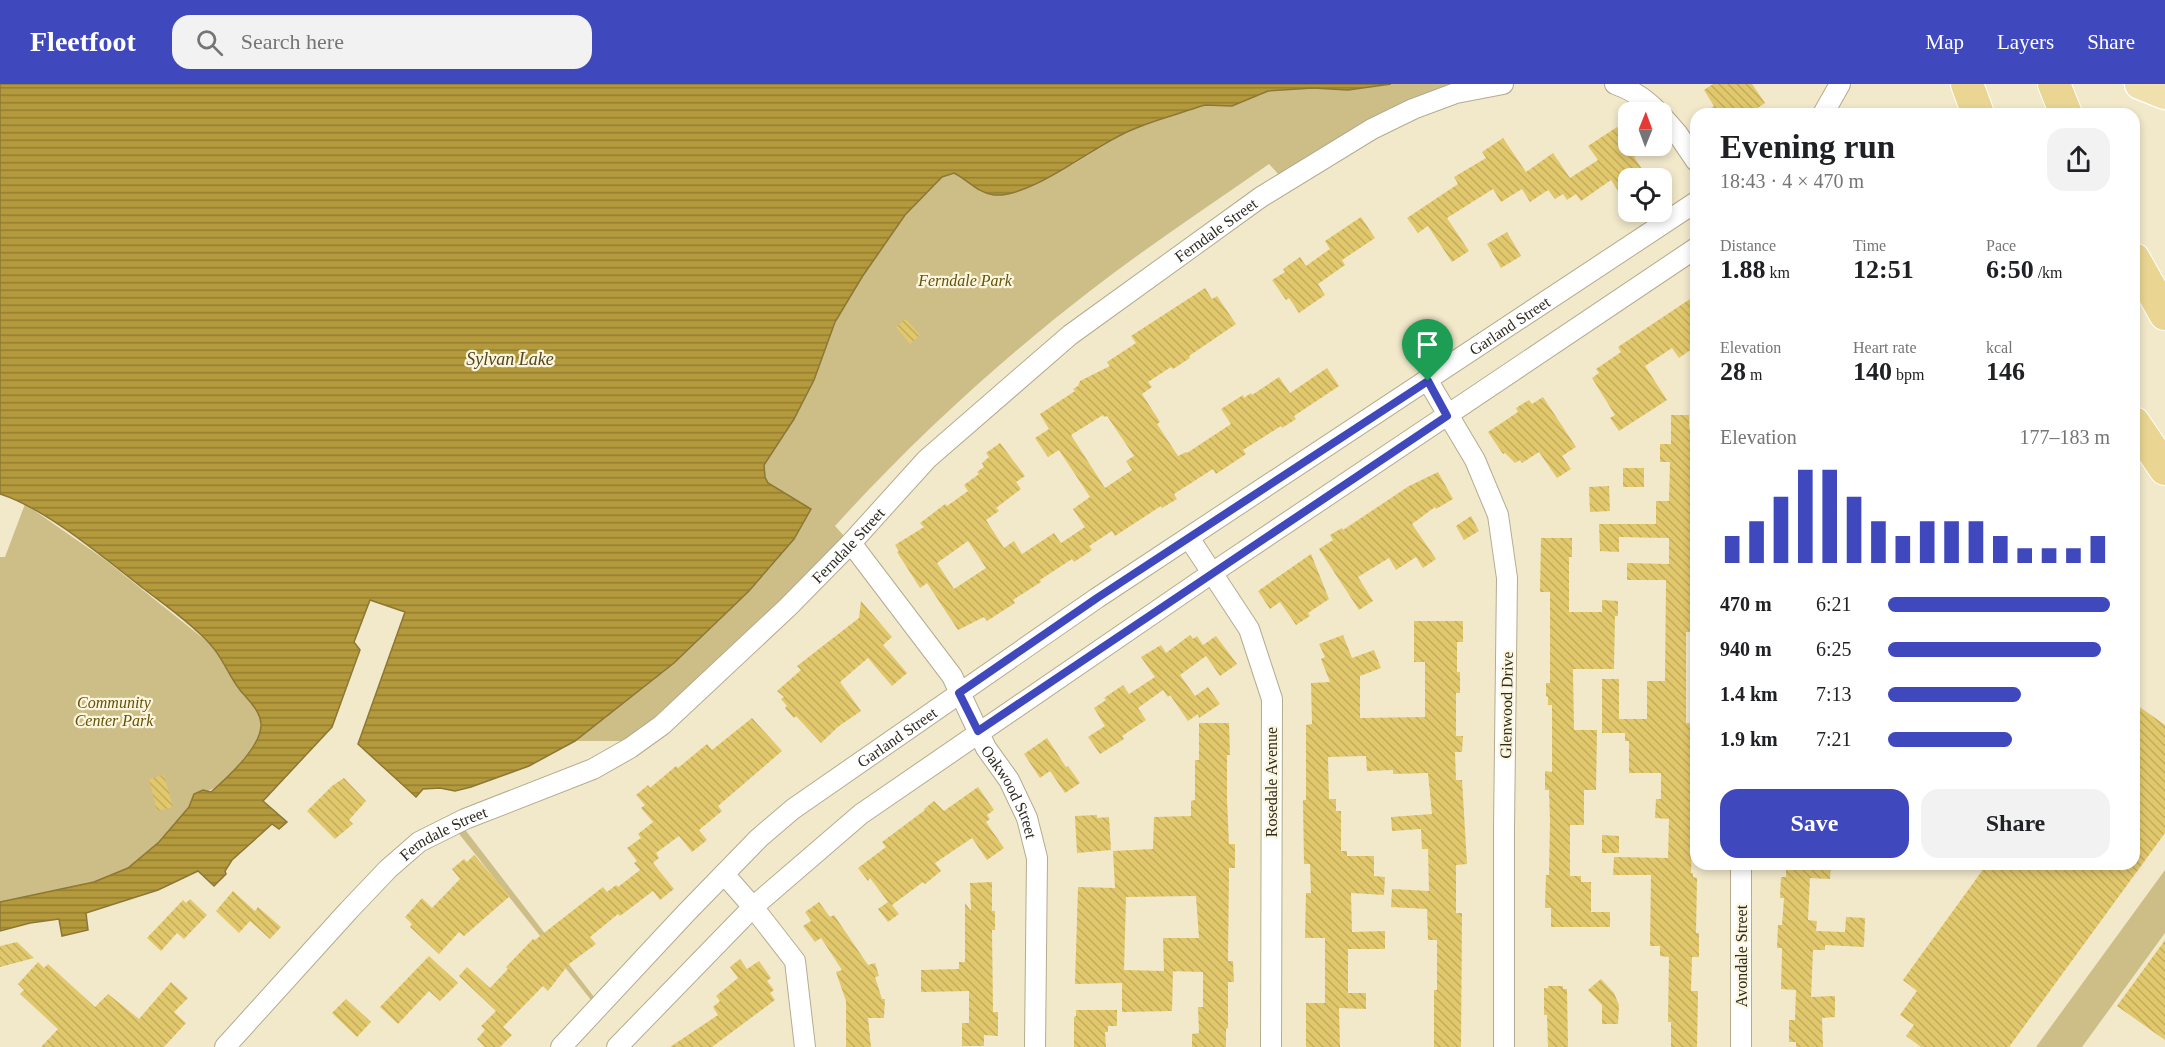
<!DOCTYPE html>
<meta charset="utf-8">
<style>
body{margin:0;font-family:Georgia,serif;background:#f2f2f2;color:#202124;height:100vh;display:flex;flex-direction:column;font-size:22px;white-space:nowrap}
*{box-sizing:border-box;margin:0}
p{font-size:20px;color:#757577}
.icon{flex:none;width:33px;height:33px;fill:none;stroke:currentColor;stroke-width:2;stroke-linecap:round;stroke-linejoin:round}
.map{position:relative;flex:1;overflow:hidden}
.sheet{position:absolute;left:1690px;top:24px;width:450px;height:762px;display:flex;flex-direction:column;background:#fff;border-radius:18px;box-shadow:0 3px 9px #0003}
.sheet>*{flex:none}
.needle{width:39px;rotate:1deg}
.controls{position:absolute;left:1618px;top:18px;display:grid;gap:12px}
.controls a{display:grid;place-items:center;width:54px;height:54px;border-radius:12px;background:#fff;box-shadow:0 3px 9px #0003;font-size:30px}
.pin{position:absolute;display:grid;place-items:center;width:51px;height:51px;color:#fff;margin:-62px -26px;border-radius:50% 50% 50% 0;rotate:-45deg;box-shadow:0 0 6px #0007}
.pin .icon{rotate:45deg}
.round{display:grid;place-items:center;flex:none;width:63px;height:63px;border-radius:18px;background:#f2f2f2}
.overview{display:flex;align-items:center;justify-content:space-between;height:102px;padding:0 30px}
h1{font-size:33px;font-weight:600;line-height:45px}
.metrics{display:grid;grid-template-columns:repeat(3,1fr);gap:9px;height:102px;padding:6px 30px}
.metrics div{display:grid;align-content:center}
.metrics b{font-size:26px;font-weight:600}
.metrics small{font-size:16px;font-weight:400}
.metrics p{font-size:16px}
.chart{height:168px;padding:12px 30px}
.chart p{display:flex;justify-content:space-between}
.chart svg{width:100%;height:108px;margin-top:6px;stroke:#3f48bc;stroke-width:6}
.button{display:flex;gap:12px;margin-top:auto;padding:12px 30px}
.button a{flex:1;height:69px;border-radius:18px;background:#3f48bc;color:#fff;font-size:24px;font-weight:600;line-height:69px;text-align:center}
.button a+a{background:#f2f2f2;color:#202124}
ul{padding:0 30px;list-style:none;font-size:20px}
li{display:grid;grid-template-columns:96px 72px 1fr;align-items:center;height:45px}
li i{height:15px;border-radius:8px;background:#3f48bc}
header{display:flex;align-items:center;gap:36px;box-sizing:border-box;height:84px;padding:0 30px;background:#3f48bc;color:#fff}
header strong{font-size:28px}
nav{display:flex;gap:33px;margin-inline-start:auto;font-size:21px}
.search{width:420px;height:54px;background:#f2f2f2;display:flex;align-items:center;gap:15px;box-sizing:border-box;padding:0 21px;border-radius:18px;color:#757577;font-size:22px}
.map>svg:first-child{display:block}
.green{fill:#cdbd87}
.water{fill:url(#water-rules);stroke:#8c7833;stroke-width:1.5}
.building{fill:url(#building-back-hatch);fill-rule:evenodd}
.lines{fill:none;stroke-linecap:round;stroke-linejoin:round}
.minor-casing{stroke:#b4ac8f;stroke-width:22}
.primary-casing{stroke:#fff;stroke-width:33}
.trunk-casing{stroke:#fff;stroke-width:34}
.minor{stroke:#fff;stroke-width:20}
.primary{stroke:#efe0ad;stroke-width:30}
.trunk{stroke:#ead692;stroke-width:32}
.route-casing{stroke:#fff;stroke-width:12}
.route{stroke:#3f48bc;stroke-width:8}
.labels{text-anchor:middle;stroke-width:4.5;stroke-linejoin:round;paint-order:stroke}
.street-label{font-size:16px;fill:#2d2a1f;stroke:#fdf6df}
.park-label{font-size:16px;font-style:italic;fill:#645208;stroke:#fdf6df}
.water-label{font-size:18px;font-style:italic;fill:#51461f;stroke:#fdf6df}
</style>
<header>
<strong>Fleetfoot</strong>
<div class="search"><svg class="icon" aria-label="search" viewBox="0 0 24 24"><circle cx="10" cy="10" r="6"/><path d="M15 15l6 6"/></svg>Search here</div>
<nav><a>Map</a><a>Layers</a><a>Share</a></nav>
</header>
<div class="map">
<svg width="2165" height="963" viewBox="0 0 2165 963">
<defs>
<pattern id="water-rules" width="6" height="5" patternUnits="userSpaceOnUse" patternTransform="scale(1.5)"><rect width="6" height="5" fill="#b49a3c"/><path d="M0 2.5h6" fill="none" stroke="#937e32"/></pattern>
<pattern id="building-back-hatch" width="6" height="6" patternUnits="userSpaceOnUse" patternTransform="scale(1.5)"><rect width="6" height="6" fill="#e2c86c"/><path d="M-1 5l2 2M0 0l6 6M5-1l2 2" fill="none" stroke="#c2ac5d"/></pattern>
</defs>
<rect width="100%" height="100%" fill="#f2e9cb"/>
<g class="green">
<path d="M1391,0H1461L1280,92L1269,80C1209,122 1148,162 1090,207C998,278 913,356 835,442L844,452L734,562L639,647L623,657H575L674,579L749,507L794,455L811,425L768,399L765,393L764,381L777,362L814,296L835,238L862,193L905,131L942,93L954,89L982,108L1052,90L1072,81L1128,47L1205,21L1232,22L1268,7L1313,4L1348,6Z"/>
<path d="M25,420L104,475L209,559C220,573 227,588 237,602C243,610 249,616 255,624C270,644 252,665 238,681C223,698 218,707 194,710L189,723L159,758L128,784L94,798L0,818V473H5Z"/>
<polygon points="463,743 594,913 591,916 456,746"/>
<polygon points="2165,786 2165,849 2082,963 2036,963"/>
</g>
<path class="water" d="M0,0H1391L1348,6L1313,4L1268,7L1232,22L1205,21L1198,23C1176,31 1151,37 1129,47C1094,62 1031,114 994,111C978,109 968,96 954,89L942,93L905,131L862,193L835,238L814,296L794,335L764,381L765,393L768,399L811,425L794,455L749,507L674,579L575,657L529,682L471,703L455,707L440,704L423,705L416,713L358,660L405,528L370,516L354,558L360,566L332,643L263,717L287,738L279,745L272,740L232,776L225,787L226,790L214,802L198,787L158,806L86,829L88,846L62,852L59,835L30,839L0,847V818L94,798L128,784L159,758L189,723L194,710L203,706L211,708C227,694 262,662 261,640C260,626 248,616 240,606C228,591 223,574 210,560C191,539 166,522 144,505C104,474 47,425 0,410Z"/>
<g class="building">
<polygon points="1713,0 1752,0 1765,19 1749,30 1745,30 1741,24 1732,30 1702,30 1714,22 1704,6"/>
<polygon points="1617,43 1636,72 1634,73 1648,94 1629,94 1629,123 1611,96 1581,117 1576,110 1567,116 1563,110 1555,115 1548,106 1530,118 1522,105 1501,118 1493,105 1447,134 1469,167 1452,178 1428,142 1418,149 1407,134 1458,100 1454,93 1486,74 1482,68 1503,54 1526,88 1553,69 1570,94 1598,76 1588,62"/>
<polygon points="1361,133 1375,154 1342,176 1345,181 1318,200 1325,211 1299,229 1289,214 1286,216 1272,196 1285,188 1283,185 1300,173 1306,182 1330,165 1325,157"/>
<polygon points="1507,148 1521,172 1501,184 1487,160"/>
<path d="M1205,204L1212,215L1217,212L1236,240L1189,272L1190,274L1173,285L1171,283L1148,298L1152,303L1142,310L1160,338L1157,340L1178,372L1186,368L1187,369L1231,340L1221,325L1243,311L1244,314L1251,309L1252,311L1279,293L1290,309L1327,284L1339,302L1294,332L1296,335L1282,344L1281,342L1243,366L1246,370L1216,390L1213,385L1174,410L1177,415L1162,424L1161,422L1115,452L1112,447L1089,462L1092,466L1074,478L1072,475L1040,496L1041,498L1013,516L1015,519L987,537L984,533L958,546L927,499L920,504L897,468L899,467L895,461L924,443L920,439L932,430L945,420L947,422L968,407L964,401L979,390L977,388L984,383L982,379L989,373L986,369L1000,359L1025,392L1016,398L1021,405L996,424L999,427L986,436L1004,464L1014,457L1022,470L1054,449L1061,459L1085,443L1073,425L1090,413L1059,366L1048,373L1035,354L1049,345L1040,330L1075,307L1073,305L1078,302L1080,297L1110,282L1107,278L1136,259L1131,252ZM1103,331L1104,333L1107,332L1134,372L1126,377L1132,386L1105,404L1071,351ZM968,457L986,484L954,505L937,479Z"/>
<polygon points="1696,211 1696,262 1679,274 1672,264 1645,282 1667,316 1619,347 1610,334 1615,331 1592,294 1599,289 1596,285 1621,268 1618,263"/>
<polygon points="906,235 920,251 910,260 896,243"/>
<polygon points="1543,313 1576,363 1562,372 1571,385 1557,394 1539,368 1522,379 1520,376 1515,379 1505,369 1503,370 1488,348 1518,328 1516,324 1529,316 1532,320"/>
<polygon points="1671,331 1689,331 1689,345 1696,345 1696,369 1693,369 1692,400 1695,400 1694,415 1696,415 1696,548 1686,548 1686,639 1696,640 1696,756 1692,756 1691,789 1693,789 1693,793 1697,794 1696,849 1699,849 1699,873 1692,873 1691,907 1698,907 1697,963 1671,963 1671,938 1668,938 1669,873 1660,872 1660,862 1650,862 1651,791 1613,791 1614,773 1668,774 1669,735 1655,734 1656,715 1661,715 1661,689 1629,689 1629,657 1625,657 1625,649 1602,649 1602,595 1619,595 1619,635 1647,635 1647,597 1665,597 1666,496 1627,496 1627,479 1669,480 1669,454 1619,453 1619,468 1600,467 1599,440 1656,440 1656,417 1669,417 1670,378 1660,378 1660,360 1671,360"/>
<rect x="1623" y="384" width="21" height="19"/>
<polygon points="1438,388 1453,415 1436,425 1435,423 1412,440 1436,475 1423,484 1416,473 1396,486 1389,474 1358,493 1373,517 1359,526 1319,465 1333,456 1330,451 1342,444 1343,446 1409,402"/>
<polygon points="1609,402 1610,427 1590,428 1589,403"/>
<polygon points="1471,432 1479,447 1464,456 1456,442"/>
<polygon points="1541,454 1572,454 1572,473 1569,473 1569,528 1602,528 1602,516 1618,517 1618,532 1615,532 1614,585 1573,585 1574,646 1597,646 1596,706 1584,706 1584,741 1570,741 1570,792 1581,792 1581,798 1591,798 1591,828 1610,828 1610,843 1551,843 1551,824 1545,824 1546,791 1549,791 1550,737 1549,706 1545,706 1545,687 1552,688 1552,621 1548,621 1548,613 1546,612 1546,599 1550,599 1550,508 1540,508"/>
<polygon points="1311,470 1329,515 1308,529 1310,532 1296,541 1280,518 1270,525 1258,507"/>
<polygon points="861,517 892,553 883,561 907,589 892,602 868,574 840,598 861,627 839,642 821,659 796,632 794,634 785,624 787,622 781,615 784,613 777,607 801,586 797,582 859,534"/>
<polygon points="1414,537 1463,537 1463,558 1457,558 1457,588 1460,588 1460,609 1456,609 1456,652 1463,652 1462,668 1455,668 1456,696 1462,696 1467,780 1456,781 1456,829 1462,829 1461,963 1434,963 1434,906 1437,906 1437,856 1428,856 1427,825 1391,823 1392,805 1429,807 1428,765 1422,765 1421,745 1392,747 1391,733 1432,730 1428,689 1393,690 1393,686 1367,687 1366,672 1328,673 1329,715 1336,715 1336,727 1341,727 1341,767 1347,767 1347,772 1374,772 1374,792 1385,793 1384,811 1351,809 1352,848 1385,847 1385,865 1348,865 1348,909 1366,909 1366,925 1339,924 1340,963 1306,963 1306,919 1325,919 1325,854 1305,854 1306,809 1311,809 1310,780 1304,780 1303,716 1306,716 1306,641 1312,640 1311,599 1330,598 1321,575 1325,573 1319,560 1343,551 1352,574 1374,566 1381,584 1360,592 1360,634 1425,633 1425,578 1414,578"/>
<polygon points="1190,551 1193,555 1197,552 1203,561 1216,552 1237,580 1220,592 1206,572 1180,591 1195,612 1208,603 1220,620 1199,634 1198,630 1188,637 1170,611 1168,613 1163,606 1138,624 1146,636 1122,652 1124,655 1100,670 1088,653 1105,642 1094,624 1106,616 1104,614 1123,601 1129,610 1155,593 1141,573 1161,561 1166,569"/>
<polygon points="2134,619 2165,641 2165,749 2009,963 1921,963 1906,952 1914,941 1900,931 1917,907 1903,896 1987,780 2134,780"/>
<polygon points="752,634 782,667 718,722 722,727 699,746 707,756 692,768 679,752 656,769 659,774 653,779 674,805 660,816 653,807 620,832 618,830 590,853 596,860 569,880 548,907 543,902 503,943 512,951 500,963 485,963 477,955 485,946 481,942 496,927 459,892 467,883 490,904 508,885 506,883 533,855 535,856 603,803 607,808 616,801 618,803 640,786 634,779 637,777 627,764 641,754 638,750 653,738 641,724 645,721 636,711 648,701 650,704 676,682 678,684 707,660 712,666"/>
<path d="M1199,639H1229L1230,671H1227V716L1229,760H1235V784H1229L1228,877H1233L1234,898H1228V944L1226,945V963H1192V950L1199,949L1198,923H1203V888L1170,887H1173L1172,927L1122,928V899L1075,900L1078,803L1115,804L1113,767L1153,765L1154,733L1191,732V717L1195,716V676H1199ZM1196,812L1199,854H1163L1164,887L1124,886L1126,813Z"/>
<polygon points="1047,654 1066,683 1068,682 1080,699 1065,709 1050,687 1040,694 1024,670"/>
<polygon points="164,691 173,723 157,727 149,695"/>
<polygon points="344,694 366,717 349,736 353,740 335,755 307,727 332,702"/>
<polygon points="978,703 994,726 987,731 990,735 986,738 1004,764 987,776 972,754 935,779 941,787 925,800 923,798 892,821 899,830 888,838 878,825 888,818 870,794 868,797 858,784 886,763 882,758 925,726 924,725 934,717 944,727"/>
<polygon points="1097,731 1097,734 1109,733 1111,766 1077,769 1075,732"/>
<polygon points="1602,751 1619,752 1619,769 1602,769"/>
<polygon points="474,771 510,812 464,852 459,848 439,870 410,843 412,840 405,833 422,814 432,824 460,795 452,785 464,775 467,778"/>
<polygon points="1786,780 1831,780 1830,795 1810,794 1808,836 1817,837 1816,847 1845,848 1846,833 1865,834 1864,863 1825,861 1825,866 1813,866 1811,913 1835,912 1835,933 1822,934 1823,963 1796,963 1796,958 1789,958 1789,936 1795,936 1796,906 1781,905 1782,864 1777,864 1778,841 1782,841 1784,814 1780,814 1781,793 1786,793"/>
<polygon points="992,798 992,827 995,827 995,846 992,846 993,928 998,928 998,952 984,951 984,962 962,962 962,939 969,939 969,907 921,908 921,886 959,885 959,878 965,878 965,819 971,827 970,799"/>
<polygon points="233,807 255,827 258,823 281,843 270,855 250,837 239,849 216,827"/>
<polygon points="190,815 207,831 184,855 177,849 161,867 147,854 183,816 186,819"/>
<polygon points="819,818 830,833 834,831 868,881 875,879 879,892 875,893 882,915 885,915 884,934 868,934 871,963 846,963 846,917 836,888 842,886 821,854 815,858 803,842 811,837 805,828"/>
<polygon points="2165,856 2165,956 2117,922"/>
<polygon points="17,858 34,874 0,883 0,862"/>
<polygon points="429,872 458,899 440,917 429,907 398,940 380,923"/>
<polygon points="740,875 747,885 759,877 771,894 767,897 774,906 770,909 775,916 712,963 670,963 718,931 713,923 720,917 716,912 738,894 730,883"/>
<polygon points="38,878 44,884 48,880 95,923 108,910 139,935 171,898 188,914 174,928 186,939 164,963 41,963 58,945 20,910 24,906 18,900"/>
<polygon points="1601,895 1614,909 1619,921 1618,940 1602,940 1602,921 1588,906"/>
<polygon points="1548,902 1563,902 1563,905 1567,905 1568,963 1548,963 1547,931 1544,931 1544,904 1548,904"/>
<polygon points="346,915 371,938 357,953 332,929"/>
<polygon points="1076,926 1117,926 1117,942 1108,942 1108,948 1105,948 1106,963 1074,963 1074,933 1076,932"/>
</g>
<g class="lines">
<g class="minor-casing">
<g id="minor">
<path d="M1615,0C1632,6 1646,15 1658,28"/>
<polyline points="1823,30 1840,0"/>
<polyline points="1662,32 1677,49 1696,77"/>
<polyline points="1428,297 1475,376 1498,431 1507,494 1504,744 1504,963"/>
<polyline points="1189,454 1249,545 1272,615 1271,963"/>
<path id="s1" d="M851,459L952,592L986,664L1009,696L1027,734L1037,774L1035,963"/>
<polyline points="1741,780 1741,963"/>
<polyline points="724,790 753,823 795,877 805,963"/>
<path id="s2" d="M225,963L349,826L388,785L419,758L465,735L593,685L630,664L662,641L788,523L851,459L927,375L1070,251L1261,113L1372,45L1413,25L1456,9L1503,0"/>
<path id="s3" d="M561,963L686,829L759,754L793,725L1097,514L1696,118"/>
<polyline points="617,963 753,823 861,730 1212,489 1696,164"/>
</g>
</g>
<g class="primary-casing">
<polyline id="primary" points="2140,0 2165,10"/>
</g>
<g class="trunk-casing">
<g id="trunk">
<polyline points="1967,0 1978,30"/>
<polyline points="2054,0 2066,30"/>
<polyline points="2134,175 2165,230"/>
<polyline points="2134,339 2165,385"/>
</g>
</g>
<use href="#minor" class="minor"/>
<use href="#primary" class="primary"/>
<use href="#trunk" class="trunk"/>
</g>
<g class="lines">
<g class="route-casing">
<polygon id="route" points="1428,297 1447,332 978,647 959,609 1097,514"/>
</g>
<use href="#route" class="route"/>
</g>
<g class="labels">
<g class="street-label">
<text dy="6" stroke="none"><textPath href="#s2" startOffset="1298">Ferndale Street</textPath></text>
<text dy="6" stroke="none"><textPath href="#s3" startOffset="1197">Garland Street</textPath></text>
<text dy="6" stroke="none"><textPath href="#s2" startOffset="812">Ferndale Street</textPath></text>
<text transform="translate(1506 621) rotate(-89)" y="6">Glenwood Drive</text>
<text dy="6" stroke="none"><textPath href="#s3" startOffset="459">Garland Street</textPath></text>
<text transform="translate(1271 698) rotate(-90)" y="6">Rosedale Avenue</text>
<text dy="6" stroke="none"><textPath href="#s1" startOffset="297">Oakwood Street</textPath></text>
<text dy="6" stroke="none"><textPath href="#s2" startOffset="308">Ferndale Street</textPath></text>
<text transform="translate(1741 872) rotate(-90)" y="6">Avondale Street</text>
</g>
<g class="park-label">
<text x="965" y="202">Ferndale Park</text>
<text x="114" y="624">Community<tspan x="114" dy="18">Center Park</tspan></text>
</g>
<g class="water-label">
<text x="510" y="281">Sylvan Lake</text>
</g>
</g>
</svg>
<div class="controls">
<a><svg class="needle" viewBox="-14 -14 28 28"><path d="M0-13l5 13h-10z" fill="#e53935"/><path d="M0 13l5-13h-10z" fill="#757577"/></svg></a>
<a><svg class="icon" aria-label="locate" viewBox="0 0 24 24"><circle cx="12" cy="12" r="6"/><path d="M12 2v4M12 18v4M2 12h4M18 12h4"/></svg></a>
</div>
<div class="pin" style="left:1428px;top:297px;background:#1e9e55"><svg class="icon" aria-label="arrive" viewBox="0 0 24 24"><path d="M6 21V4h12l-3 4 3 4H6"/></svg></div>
<section class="sheet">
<div class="overview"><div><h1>Evening run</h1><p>18:43 · 4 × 470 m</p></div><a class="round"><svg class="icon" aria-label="share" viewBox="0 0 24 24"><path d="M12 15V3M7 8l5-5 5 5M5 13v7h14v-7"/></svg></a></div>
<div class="metrics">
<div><p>Distance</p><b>1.88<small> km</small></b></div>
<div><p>Time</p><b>12:51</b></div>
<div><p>Pace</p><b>6:50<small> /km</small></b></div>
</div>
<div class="metrics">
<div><p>Elevation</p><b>28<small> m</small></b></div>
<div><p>Heart rate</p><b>140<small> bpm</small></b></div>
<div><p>kcal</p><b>146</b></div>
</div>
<div class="chart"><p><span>Elevation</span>177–183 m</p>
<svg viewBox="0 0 160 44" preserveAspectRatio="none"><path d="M5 44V33M15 44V27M25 44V17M35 44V6M45 44V6M55 44V17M65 44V27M75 44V33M85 44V27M95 44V27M105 44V27M115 44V33M125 44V38M135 44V38M145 44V38M155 44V33"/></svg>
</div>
<ul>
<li><b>470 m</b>6:21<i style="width:100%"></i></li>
<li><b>940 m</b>6:25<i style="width:96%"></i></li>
<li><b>1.4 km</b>7:13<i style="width:60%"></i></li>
<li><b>1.9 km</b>7:21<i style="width:56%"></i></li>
</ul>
<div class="button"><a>Save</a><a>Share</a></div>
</section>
</div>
